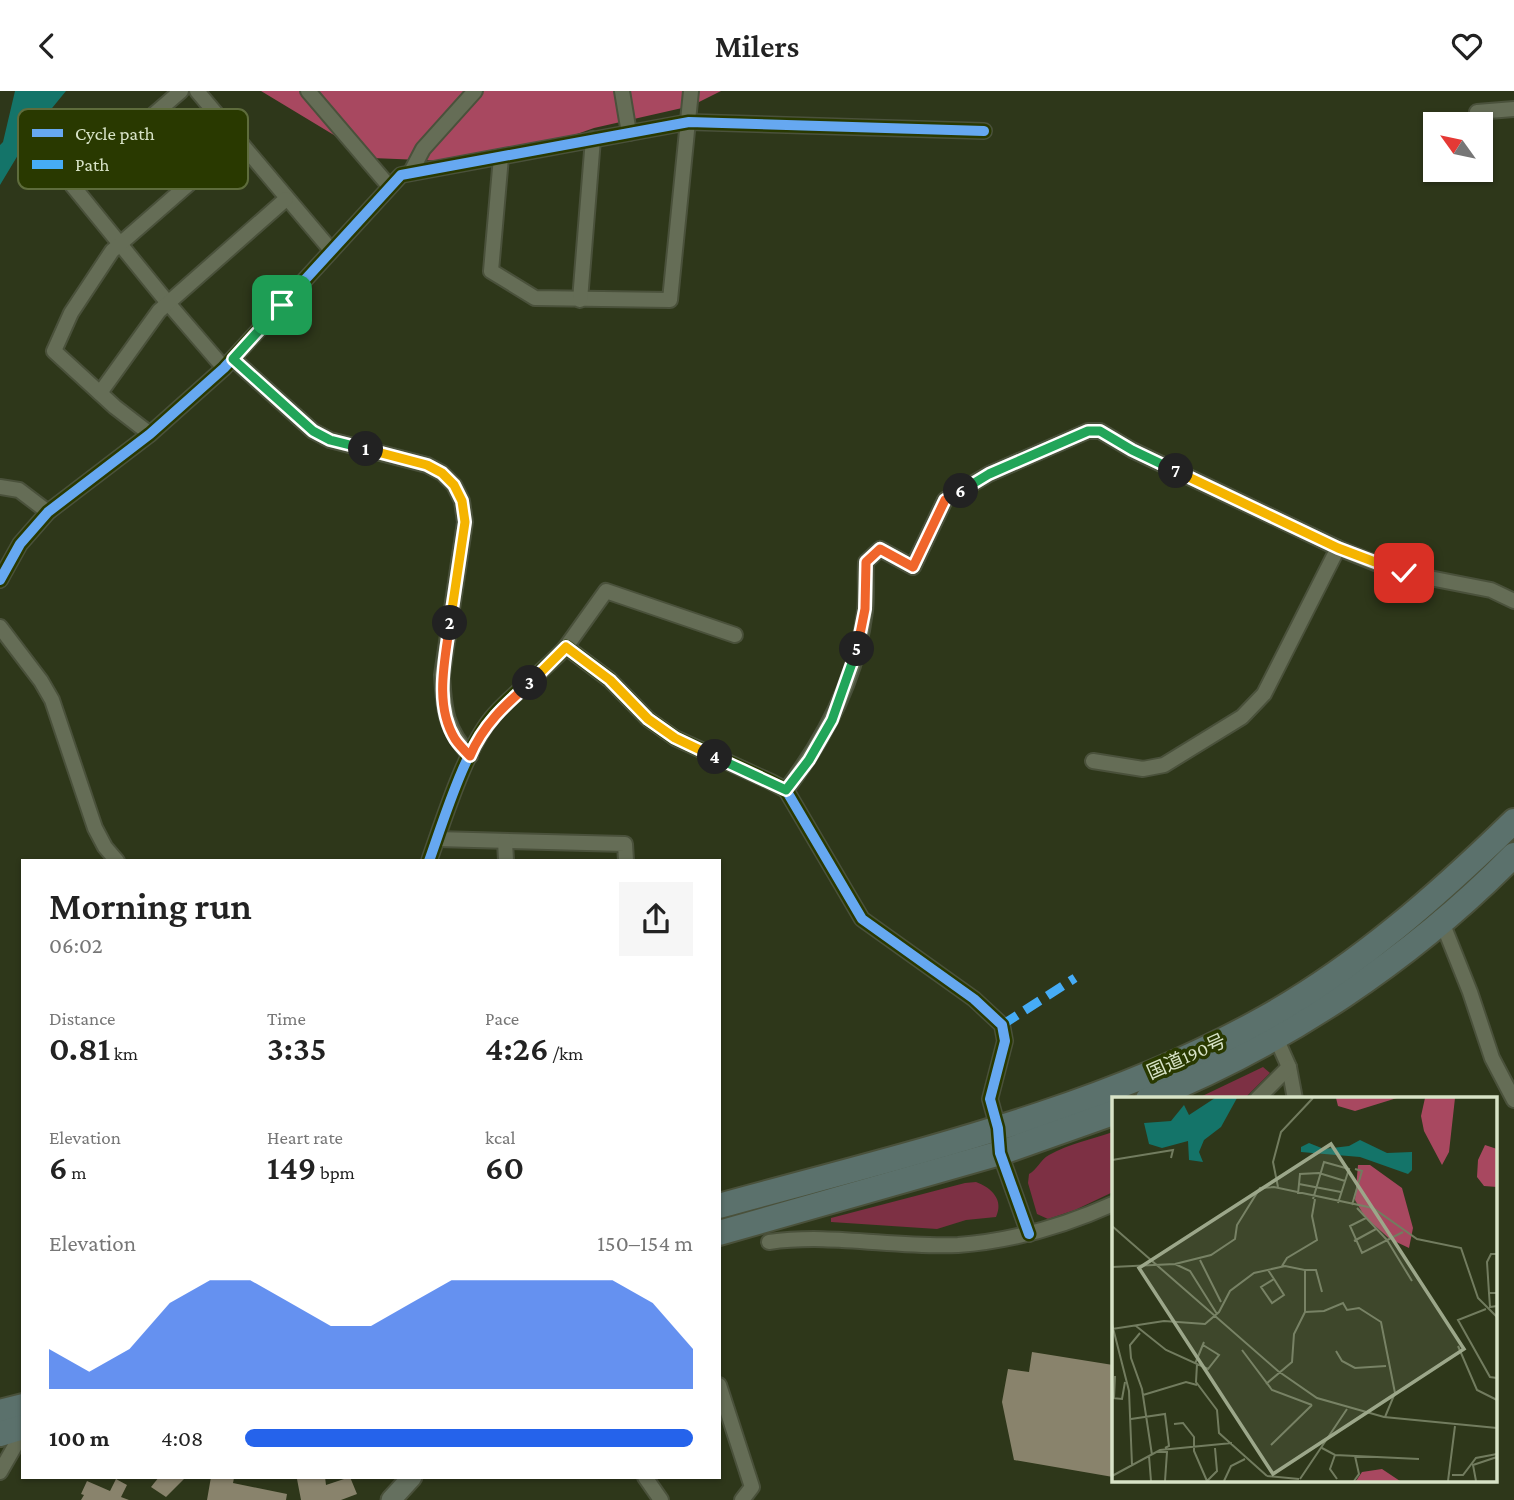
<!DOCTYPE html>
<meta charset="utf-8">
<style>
body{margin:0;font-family:"Crimson Pro","Noto Sans JP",serif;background:#f6f6f6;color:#222;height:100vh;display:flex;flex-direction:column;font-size:26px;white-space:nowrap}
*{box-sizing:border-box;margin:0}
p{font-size:23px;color:#767676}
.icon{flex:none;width:38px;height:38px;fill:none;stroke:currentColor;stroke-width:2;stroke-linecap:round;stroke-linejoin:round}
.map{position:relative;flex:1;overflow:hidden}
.side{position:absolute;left:21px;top:768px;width:700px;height:620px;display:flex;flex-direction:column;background:#fff;border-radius:0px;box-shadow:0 2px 5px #0004}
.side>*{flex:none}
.needle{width:46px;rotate:303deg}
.fabs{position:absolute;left:1423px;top:21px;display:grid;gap:14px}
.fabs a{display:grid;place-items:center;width:70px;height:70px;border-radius:0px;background:#fff;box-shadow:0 2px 5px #0004;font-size:35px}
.pin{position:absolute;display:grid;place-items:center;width:60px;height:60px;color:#fff;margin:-30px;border-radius:14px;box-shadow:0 4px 10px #0006}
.km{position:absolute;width:35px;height:35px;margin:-18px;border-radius:50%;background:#222;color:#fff;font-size:19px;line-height:35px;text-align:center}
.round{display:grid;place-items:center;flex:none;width:74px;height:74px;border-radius:0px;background:#f6f6f6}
.summary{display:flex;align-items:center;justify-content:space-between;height:119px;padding:0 28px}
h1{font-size:38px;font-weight:600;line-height:52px}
.figures{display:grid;grid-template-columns:repeat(3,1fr);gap:10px;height:119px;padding:7px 28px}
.figures div{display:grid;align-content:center}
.figures b{font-size:35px;font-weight:600}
.figures small{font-size:19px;font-weight:400}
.figures p{font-size:19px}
.chart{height:196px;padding:14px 28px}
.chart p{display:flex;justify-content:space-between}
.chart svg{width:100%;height:126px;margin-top:7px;fill:#2563eb;opacity:.7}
ul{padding:0 28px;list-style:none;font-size:23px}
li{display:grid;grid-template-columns:112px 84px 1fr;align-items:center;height:52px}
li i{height:18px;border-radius:9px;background:#2563eb}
header{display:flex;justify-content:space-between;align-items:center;height:91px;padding:0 28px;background:#fff;font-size:32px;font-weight:600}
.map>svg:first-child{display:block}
.green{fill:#7d3044}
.forest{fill:#a84860}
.water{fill:#147469}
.building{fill:#89836c}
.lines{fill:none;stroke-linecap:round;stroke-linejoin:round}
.street-casing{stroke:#4a513b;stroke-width:18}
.secondary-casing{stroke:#4a513b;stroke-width:23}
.highway-casing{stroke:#4a513b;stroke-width:28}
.street{stroke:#656d56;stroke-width:14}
.secondary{stroke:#65705f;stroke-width:19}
.highway{stroke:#5b716c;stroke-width:24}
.quiet{stroke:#46acf6;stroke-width:9;stroke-dasharray:18 9;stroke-linecap:butt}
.cycleway-casing{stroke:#293900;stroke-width:15}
.cycleway{stroke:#66a8f1;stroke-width:10}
.split-1-casing{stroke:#fff;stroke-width:14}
.split-2-casing{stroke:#fff;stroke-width:14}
.split-3-casing{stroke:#fff;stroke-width:14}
.split-4-casing{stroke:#fff;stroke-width:14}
.split-5-casing{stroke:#fff;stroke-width:14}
.split-6-casing{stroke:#fff;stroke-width:14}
.split-7-casing{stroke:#fff;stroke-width:14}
.split-8-casing{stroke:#fff;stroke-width:14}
.split-1{stroke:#22a559;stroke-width:9}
.split-2{stroke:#f5b400;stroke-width:9}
.split-3{stroke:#f0652b;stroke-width:9}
.split-4{stroke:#f5b400;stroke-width:9}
.split-5{stroke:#22a559;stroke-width:9}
.split-6{stroke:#f0652b;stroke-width:9}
.split-7{stroke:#22a559;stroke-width:9}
.split-8{stroke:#f5b400;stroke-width:9}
.labels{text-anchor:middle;stroke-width:7;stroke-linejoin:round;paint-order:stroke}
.street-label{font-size:19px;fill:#d8e3c7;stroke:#293900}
.inset-road{fill:none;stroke:#727c5f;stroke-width:2}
.view{fill:#9ca78a;fill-opacity:0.15;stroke:#9ca78a;stroke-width:3.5}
.inset-edge{fill:none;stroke:#d8e3c7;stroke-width:3.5}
.key{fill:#293900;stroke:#5e6c3c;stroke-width:2}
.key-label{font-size:19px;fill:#d8e3c7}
</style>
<header><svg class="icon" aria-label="back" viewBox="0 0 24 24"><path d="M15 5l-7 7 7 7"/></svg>Milers<svg class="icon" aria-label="heart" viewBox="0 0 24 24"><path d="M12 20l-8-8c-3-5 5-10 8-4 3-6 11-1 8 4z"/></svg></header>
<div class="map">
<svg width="1514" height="1409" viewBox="0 0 1514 1409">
<rect width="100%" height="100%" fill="#2e371a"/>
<g class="green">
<polygon points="1263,976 1270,982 1244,1008 1196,1008"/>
<path d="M1113,1041V1101L1075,1119L1048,1128L1037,1123L1028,1092L1029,1083C1037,1079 1040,1069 1049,1064C1068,1053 1093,1048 1113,1041Z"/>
<path d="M976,1091C992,1097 1004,1109 996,1126L966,1129L937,1138L831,1131V1127L965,1092Z"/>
</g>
<polygon class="forest" points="261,0 721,0 691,15 594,37 495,72 372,67"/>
<polygon class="water" points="15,0 66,0 30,44 0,94 0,54 3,51"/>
<g class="building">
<polygon points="1032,1261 1113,1274 1113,1386 1014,1369 1002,1311 1008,1278 1029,1281"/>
<polygon points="159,1386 186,1386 166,1406 151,1396"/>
<polygon points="211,1386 234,1387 233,1392 287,1403 286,1409 207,1409"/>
<polygon points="303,1386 325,1386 326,1394 350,1386 357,1403 341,1409 301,1409 297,1388"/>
<polygon points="116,1388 127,1394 121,1406 129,1409 81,1409 84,1404 81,1403 87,1390 110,1400"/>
</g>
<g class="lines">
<g class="street-casing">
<g id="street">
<polyline points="181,0 72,94 168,212 224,277"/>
<polyline points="197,0 331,159"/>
<polyline points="308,0 389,95"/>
<polyline points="622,0 629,42"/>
<polyline points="1477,21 1514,18"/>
<polyline points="501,66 491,180 535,207 670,209 691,0"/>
<polyline points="411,81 423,58 475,0"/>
<polyline points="580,209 593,48"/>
<path d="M233,268L313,340L330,349L427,374L442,382L454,394L462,410L465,431L442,584C444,621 446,637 470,665"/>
<polyline points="100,302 159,220 286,108"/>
<polyline points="150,343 115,316 54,260 71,222 112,160 238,50"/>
<polyline points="0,396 19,399 48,421"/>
<polyline points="0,489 20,453 48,421 150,343 224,277 401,84 689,31 984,40"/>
<polyline points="0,536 41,590 52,609 95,737 105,756 117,770"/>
<polyline points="566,556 606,500 735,544"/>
<polyline points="1093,670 1143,678 1164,674 1242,626 1264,603 1338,457"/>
<path d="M786,699C826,646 857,587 865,520C867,504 865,487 866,471L880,458L913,476L945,409L989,383L1088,340H1100L1132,359L1338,457L1375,472L1404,482L1491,499L1514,510"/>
<polyline points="437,748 625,753 626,770"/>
<polyline points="505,750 506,770"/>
<path d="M429,770C444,728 466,655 495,623C517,599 544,580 566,556L610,589L648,628L675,647L771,691L786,699L862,828L974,908L1002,934L1005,950L990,1008L998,1037L1000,1062L1029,1143"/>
<polyline points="1440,826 1470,901 1492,967 1514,1009"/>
<polyline points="1273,940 1289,976 1295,1008"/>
<polyline points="1257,1008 1289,976"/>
<path d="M769,1151C832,1142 895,1157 958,1154C1012,1150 1064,1135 1113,1113"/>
<polyline points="719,1294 752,1396 742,1409"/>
<polyline points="0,1381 23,1341"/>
<polyline points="645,1386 661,1409"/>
</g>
</g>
<g class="secondary-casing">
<polyline id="secondary" points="391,1409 412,1386"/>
</g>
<g class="highway-casing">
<g id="highway">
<path d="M1148,1008C1284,953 1411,869 1514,764"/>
<path d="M719,1115C903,1064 1097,1021 1265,927C1358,875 1439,803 1514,730"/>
<polyline points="719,1142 1000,1062 1113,1022"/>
<polyline points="0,1321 23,1315"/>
<polyline points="0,1343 23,1336"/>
</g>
</g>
<use href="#street" class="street"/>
<use href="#secondary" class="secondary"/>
<use href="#highway" class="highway"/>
<polyline class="quiet" points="1002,934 1075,887"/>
<g class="cycleway-casing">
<g id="cycleway">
<polyline points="0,489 20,453 48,421 150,343 224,277 401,84 689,31 984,40"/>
<path d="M429,770C444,728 466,655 495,623C517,599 544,580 566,556L610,589L648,628L675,647L771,691L786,699L862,828L974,908L1002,934L1005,950L990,1008L998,1037L1000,1062L1029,1143"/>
</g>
</g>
<use href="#cycleway" class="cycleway"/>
</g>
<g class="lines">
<g class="split-1-casing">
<polyline id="split-1" points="282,214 233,268 313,340 330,349 366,358"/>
</g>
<g class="split-2-casing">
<polyline id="split-2" points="366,358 427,374 442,382 454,394 462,410 465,431 450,532"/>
</g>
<g class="split-3-casing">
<path id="split-3" d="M450,532C445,569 434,614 455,648C459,654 465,660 470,665C483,634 505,614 530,592"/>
</g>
<g class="split-4-casing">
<polyline id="split-4" points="530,592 566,556 610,589 648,628 675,647 715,666"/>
</g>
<g class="split-5-casing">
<polyline id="split-5" points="715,666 786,699 809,669 832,629 857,558"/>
</g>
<g class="split-6-casing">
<polyline id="split-6" points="857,558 865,518 866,471 880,458 913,476 945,409 961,400"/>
</g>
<g class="split-7-casing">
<polyline id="split-7" points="961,400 989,383 1088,340 1100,340 1132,359 1176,380"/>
</g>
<g class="split-8-casing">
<polyline id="split-8" points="1176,380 1338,457 1404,482"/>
</g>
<use href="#split-1" class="split-1"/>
<use href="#split-2" class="split-2"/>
<use href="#split-3" class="split-3"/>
<use href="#split-4" class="split-4"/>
<use href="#split-5" class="split-5"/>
<use href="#split-6" class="split-6"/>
<use href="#split-7" class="split-7"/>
<use href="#split-8" class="split-8"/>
</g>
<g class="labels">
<g class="street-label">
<text transform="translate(1186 965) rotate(-24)" y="7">国道190号</text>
</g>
</g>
<g transform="translate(1112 1006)">
<rect width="385" height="385" fill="#2e371a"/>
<path d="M224,1H285L243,14L226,9ZM313,1H343L337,55L330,68L312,34L309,19ZM373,48L385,52V90L372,89L365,80L366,63ZM246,68H258L290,91L301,131L297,151L278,142L253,120L243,103ZM270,372L288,384H244L250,375Z" fill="#a84860"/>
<path d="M103,1H125L109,30L92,43L87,55L91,65L77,63L76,44L50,51L37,47L32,26L59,24L72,8L77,18ZM248,43L275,56L300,55V73L296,77L248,60L189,55V50L197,46L212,52L237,49Z" fill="#147469"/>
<path class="inset-road" d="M0,63L61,53L59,61M187,87L229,95M166,90L161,65L169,35L201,1M186,97L188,77L207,76L233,84M201,102L212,65L237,72L226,106M240,108L250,74L243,72M245,111L275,143L300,184M254,121L238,129L250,156L291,135M0,129L166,274L205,301L272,320L385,331M242,144L264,132M385,157H379L375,165L377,196H385M88,163L109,205M63,167L78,174L105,217M170,169L175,161L205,143L200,119L203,102M0,170L63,167L99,158L123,142L125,128L148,91L162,90L261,111L305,142L349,151L366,201L385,220M156,173L162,182L172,198L160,206L149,190L162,182M193,173H204L210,195M377,196L378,210L385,209M374,212L346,223L378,280L385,281M193,215L212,214L231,206L235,213L247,211L269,225L283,296L273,320M0,227L17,294L20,368M24,229L54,253L96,272L107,258L91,248M0,232L52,224L93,227L107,215L118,194L142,176L173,169L193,173V215L182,237L180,265L154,287M28,236L18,248L19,261L30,292L40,358M346,249L365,293L385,303M130,253L160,293L200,308M224,254L230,264L243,271L274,269M83,267L92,245M85,267L84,285L105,313L107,336L155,379M31,298L74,285L85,288M0,301L10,302L13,285M2,301L3,279M19,322L53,317L57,349L53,351M62,327L71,326L82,340V354L95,384M159,348L200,308M210,351L223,358L307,362M45,355H55L53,384M223,358L218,372L225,382M37,359L39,384M340,378H351L364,361L385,357M0,379L48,353L120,346M155,379L187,382M188,382L235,312M95,384L105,374L103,351M112,384L119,369L133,362M242,384L247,377L243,359M336,384L343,329M364,384L361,368L385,360"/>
<path class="view" d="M219,47L352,252L161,377L27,171Z"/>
<rect width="385" height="385" class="inset-edge"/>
</g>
<rect x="18" y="18" width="230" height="80" rx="10" class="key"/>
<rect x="32" y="38" width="31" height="8" fill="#66a8f1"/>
<rect x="32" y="69" width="31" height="9" fill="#46acf6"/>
<g class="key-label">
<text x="75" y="49">Cycle path</text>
<text x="75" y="80">Path</text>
</g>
</svg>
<div class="fabs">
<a><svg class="needle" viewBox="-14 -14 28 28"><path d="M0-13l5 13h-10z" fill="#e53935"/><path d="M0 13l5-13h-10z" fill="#767676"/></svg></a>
</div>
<div class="pin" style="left:282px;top:214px;background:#1e9e55"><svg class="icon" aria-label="arrive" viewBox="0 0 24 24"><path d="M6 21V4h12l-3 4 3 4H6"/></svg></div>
<div class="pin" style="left:1404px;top:482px;background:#d93025"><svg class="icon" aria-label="check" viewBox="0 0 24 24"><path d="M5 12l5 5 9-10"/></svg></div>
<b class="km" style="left:366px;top:358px">1</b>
<b class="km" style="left:450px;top:532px">2</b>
<b class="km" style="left:530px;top:592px">3</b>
<b class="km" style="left:715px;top:666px">4</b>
<b class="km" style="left:857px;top:558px">5</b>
<b class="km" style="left:961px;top:400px">6</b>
<b class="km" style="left:1176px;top:380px">7</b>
<section class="side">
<div class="summary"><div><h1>Morning run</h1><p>06:02</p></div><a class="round"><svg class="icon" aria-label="share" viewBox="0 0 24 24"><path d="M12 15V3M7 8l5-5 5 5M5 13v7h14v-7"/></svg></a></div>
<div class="figures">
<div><p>Distance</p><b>0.81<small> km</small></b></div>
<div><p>Time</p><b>3:35</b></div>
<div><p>Pace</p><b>4:26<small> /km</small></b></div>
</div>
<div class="figures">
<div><p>Elevation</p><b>6<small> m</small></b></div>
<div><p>Heart rate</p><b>149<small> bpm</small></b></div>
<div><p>kcal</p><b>60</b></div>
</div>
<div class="chart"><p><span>Elevation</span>150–154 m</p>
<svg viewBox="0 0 160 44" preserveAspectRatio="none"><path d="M0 44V30L10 38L20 30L30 14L40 6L50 6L60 14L70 22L80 22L90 14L100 6L110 6L120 6L130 6L140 6L150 14L160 30V44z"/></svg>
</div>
<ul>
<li><b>100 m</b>4:08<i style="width:100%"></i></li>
</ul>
</section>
</div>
